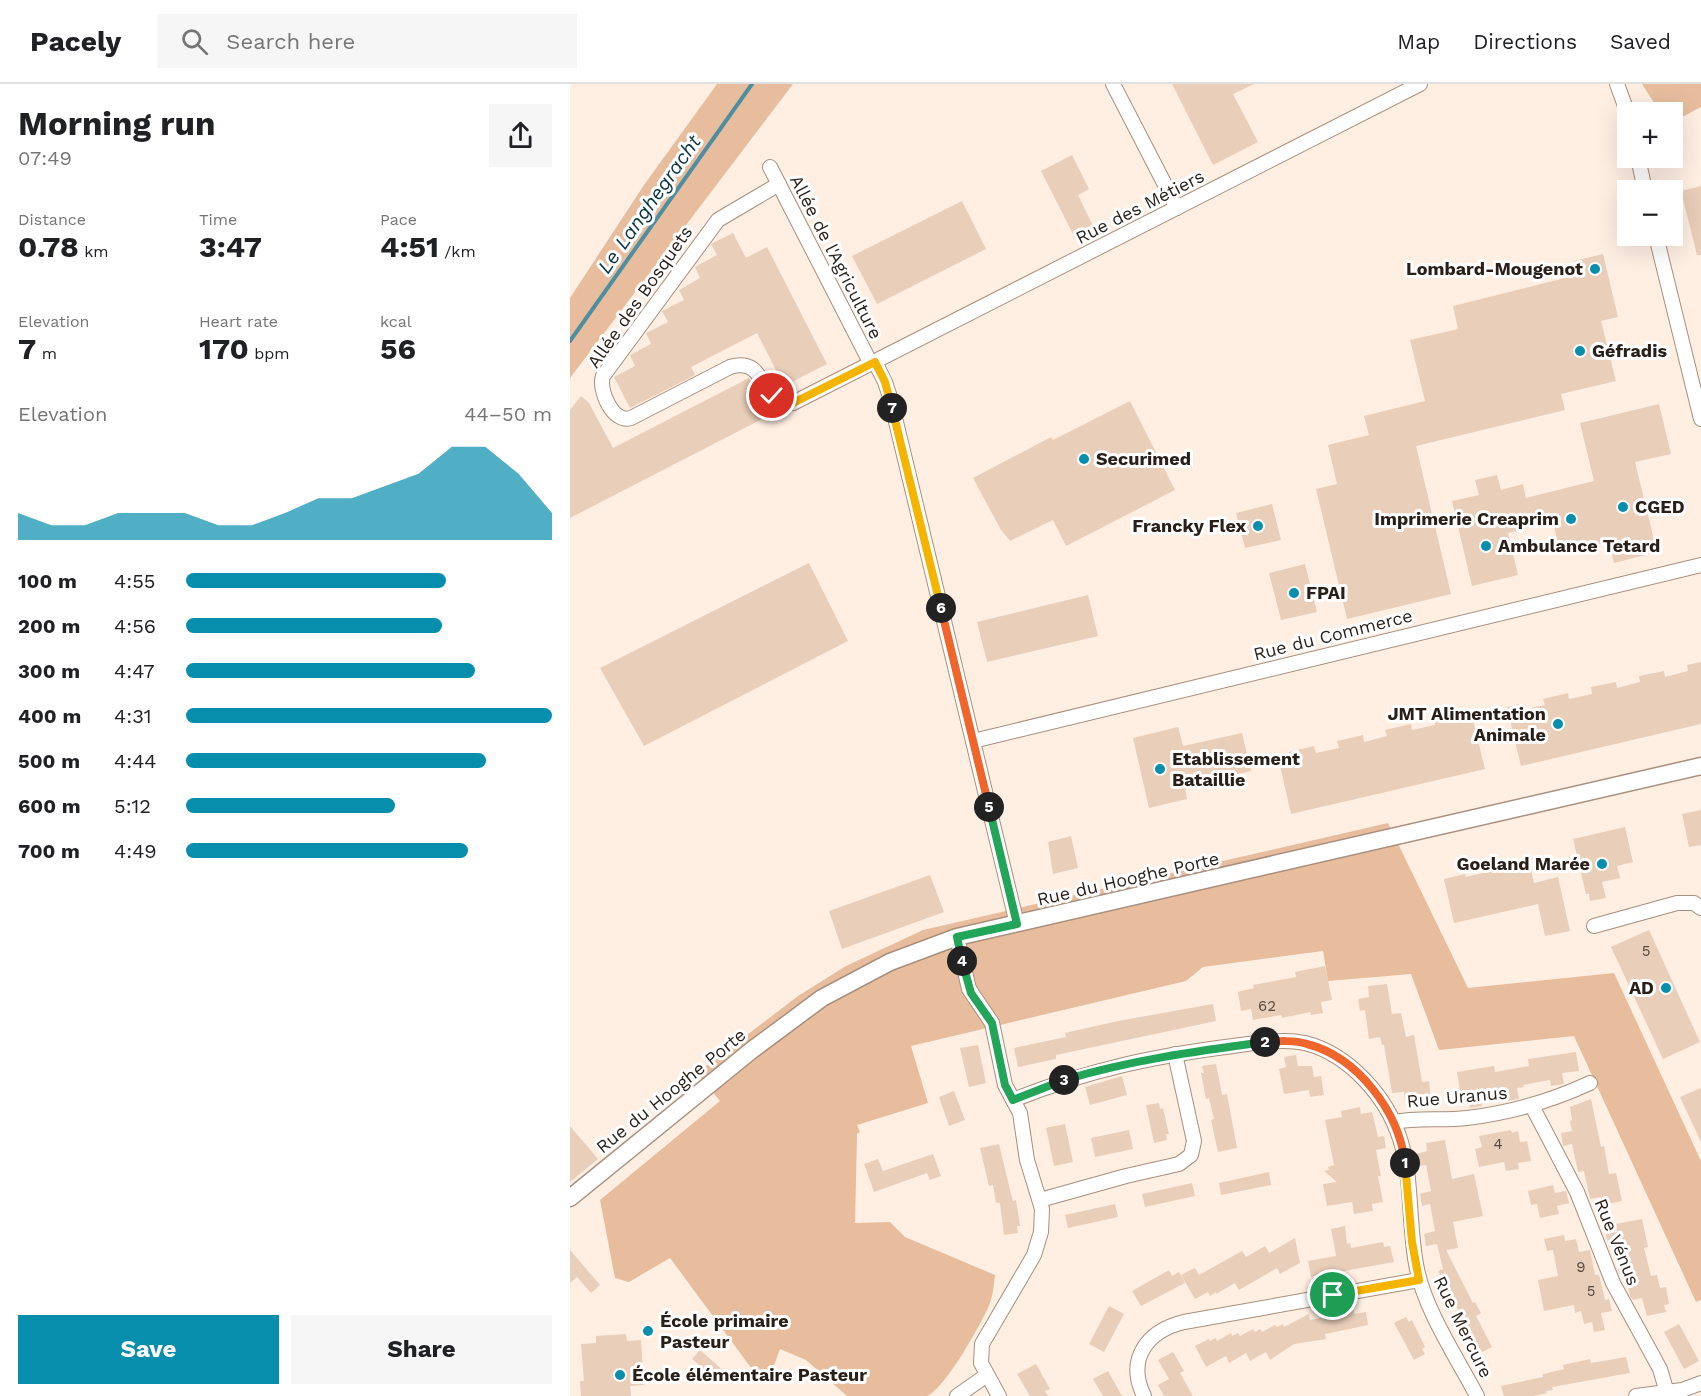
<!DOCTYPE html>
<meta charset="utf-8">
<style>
body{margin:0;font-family:"Work Sans",sans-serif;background:#f6f6f6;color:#202124;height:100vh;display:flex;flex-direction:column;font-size:22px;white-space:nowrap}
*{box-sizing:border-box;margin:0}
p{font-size:20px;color:#757577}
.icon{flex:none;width:33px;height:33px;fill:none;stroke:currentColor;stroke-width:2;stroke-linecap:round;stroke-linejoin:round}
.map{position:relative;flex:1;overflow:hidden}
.side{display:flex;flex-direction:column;background:#fff;width:570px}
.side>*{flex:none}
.fabs{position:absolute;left:1047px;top:18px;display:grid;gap:12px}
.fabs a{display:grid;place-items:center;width:66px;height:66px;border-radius:0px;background:#fff;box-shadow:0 6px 24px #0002;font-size:30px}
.pin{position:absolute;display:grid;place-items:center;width:51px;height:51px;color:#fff;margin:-26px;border:3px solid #fff;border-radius:50%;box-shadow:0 2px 6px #0007}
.km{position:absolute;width:30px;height:30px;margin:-15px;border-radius:50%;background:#222;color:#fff;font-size:16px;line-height:30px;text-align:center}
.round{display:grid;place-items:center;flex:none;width:63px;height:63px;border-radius:0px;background:#f6f6f6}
.head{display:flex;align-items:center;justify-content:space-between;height:102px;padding:0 18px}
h1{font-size:33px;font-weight:700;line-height:45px}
.figures{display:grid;grid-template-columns:repeat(3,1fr);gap:9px;height:102px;padding:6px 18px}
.figures div{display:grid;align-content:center}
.figures b{font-size:30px;font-weight:700}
.figures small{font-size:16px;font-weight:400}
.figures p{font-size:16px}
.chart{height:168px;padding:12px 18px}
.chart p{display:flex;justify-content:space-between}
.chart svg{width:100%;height:108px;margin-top:6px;fill:#078eac;opacity:.7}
.primary-button{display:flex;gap:12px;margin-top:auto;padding:12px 18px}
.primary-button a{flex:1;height:69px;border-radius:0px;background:#078eac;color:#fff;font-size:24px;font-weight:700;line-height:69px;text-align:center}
.primary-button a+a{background:#f6f6f6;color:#202124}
ul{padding:0 18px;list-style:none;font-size:20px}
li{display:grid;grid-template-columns:96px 72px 1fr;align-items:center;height:45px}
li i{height:15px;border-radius:8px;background:#078eac}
header{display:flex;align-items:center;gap:36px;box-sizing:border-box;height:84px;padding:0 30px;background:#fff;border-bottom:2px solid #e0e0e0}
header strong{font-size:28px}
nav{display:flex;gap:33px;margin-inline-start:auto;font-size:21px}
.search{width:420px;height:54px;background:#f6f6f6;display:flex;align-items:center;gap:15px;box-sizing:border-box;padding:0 21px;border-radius:0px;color:#757577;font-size:22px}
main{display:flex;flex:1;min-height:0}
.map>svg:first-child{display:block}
.green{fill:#e7bd9e}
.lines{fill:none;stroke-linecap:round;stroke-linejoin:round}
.stream{stroke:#4f8ea0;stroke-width:4}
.building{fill:#e9ceba}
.minor-casing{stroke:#a98f7d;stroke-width:16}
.tertiary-casing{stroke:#a98f7d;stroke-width:19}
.minor{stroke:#fff;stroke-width:14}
.tertiary{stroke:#fff;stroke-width:16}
.split-1-casing{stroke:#fff;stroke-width:12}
.split-2-casing{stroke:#fff;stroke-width:12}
.split-3-casing{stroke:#fff;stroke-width:12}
.split-4-casing{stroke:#fff;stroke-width:12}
.split-5-casing{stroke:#fff;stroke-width:12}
.split-6-casing{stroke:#fff;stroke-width:12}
.split-7-casing{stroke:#fff;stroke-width:12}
.split-8-casing{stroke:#fff;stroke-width:12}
.split-1{stroke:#f5b400;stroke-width:8}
.split-2{stroke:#f0652b;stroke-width:8}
.split-3{stroke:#22a559;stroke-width:8}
.split-4{stroke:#22a559;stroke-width:8}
.split-5{stroke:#22a559;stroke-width:8}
.split-6{stroke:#f0652b;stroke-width:8}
.split-7{stroke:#f5b400;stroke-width:8}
.split-8{stroke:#f5b400;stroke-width:8}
.poi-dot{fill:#078eac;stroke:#fff;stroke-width:2}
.labels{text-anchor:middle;stroke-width:6;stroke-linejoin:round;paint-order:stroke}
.number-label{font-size:15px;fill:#594b40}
.street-label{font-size:18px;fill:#291f18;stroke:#fff}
.poi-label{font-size:18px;font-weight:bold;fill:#291f18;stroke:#fff;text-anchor:start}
.water-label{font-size:20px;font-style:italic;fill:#063440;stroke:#fff}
</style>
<header>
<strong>Pacely</strong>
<div class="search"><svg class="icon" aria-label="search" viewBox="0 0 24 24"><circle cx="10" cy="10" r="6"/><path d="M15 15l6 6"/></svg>Search here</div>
<nav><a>Map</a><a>Directions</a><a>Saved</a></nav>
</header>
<main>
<section class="side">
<div class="head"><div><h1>Morning run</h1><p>07:49</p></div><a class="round"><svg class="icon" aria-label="share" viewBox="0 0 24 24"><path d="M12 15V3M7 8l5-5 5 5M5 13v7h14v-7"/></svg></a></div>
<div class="figures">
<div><p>Distance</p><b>0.78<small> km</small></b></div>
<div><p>Time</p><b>3:47</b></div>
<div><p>Pace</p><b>4:51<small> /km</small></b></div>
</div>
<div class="figures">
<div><p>Elevation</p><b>7<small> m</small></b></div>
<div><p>Heart rate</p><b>170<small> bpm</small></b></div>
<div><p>kcal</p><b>56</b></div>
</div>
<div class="chart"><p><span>Elevation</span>44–50 m</p>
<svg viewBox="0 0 160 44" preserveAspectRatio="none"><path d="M0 44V33L10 38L20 38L30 33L40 33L50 33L60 38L70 38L80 33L90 27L100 27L110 22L120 17L130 6L140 6L150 17L160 33V44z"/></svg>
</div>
<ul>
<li><b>100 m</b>4:55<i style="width:71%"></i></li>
<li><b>200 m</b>4:56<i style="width:70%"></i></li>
<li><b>300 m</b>4:47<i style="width:79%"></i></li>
<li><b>400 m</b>4:31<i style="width:100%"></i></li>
<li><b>500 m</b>4:44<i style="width:82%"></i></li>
<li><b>600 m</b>5:12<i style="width:57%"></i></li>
<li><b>700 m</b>4:49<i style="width:77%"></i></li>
</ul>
<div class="primary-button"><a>Save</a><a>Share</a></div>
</section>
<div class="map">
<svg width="1131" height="1312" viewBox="0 0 1131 1312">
<rect width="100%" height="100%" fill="#ffeee2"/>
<g class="green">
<polygon points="147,0 223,0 0,294 0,214 74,101"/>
<polygon points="1072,0 1131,0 1131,23 1103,38 1102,28 1090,28"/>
<path d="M818,739L898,904L1044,889L1131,1077V1216L1126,1218L1004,952L869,966L841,890L758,897L753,867L633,883L616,897L341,962L358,1019L287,1041L290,1048L287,1050L285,1139L320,1138L335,1153L425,1191C424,1201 423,1210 420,1219C412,1239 375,1305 357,1312H277L236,1276L210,1265L200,1292L193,1300L100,1174L59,1198L45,1194L30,1116L150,1017L127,989L228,912L276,882L353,846Z"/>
</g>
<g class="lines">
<polyline class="stream" points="0,257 182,0"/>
</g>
<g class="building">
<polygon points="602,0 684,0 663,10 688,58 643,81"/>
<polygon points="502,71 519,105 508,111 523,142 504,152 471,87"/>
<polygon points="1131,102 1131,171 1127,171 1111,107"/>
<polygon points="392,117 416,165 307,220 282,172"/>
<polygon points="163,149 176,174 197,163 257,280 214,302 187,249 121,283 125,291 60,324 44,293 65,282 60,271 81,260 76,249 98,238 92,227 114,216 109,206 130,194 125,183 147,171 141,160"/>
<polygon points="1033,170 1048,233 1031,237 1046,297 991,310 995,326 846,362 881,510 777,535 746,405 767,400 758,361 799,351 794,332 855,317 840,256 888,245 883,222 1007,191 1004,177"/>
<polygon points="179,294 198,332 0,434 0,326 11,312 19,319 43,364"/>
<polygon points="560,317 605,406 496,462 483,436 440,457 431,446 403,394 481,353 483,356"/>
<polygon points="1089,320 1101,370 1065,378 1087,468 1044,479 1039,458 990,469 983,438 938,449 948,491 902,502 882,417 909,411 905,396 927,391 931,406 953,400 956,414 1024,397 1010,339"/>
<polygon points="702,420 711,456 675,464 666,429"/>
<polygon points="239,479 278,557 74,662 30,584"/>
<polygon points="735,480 747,528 711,536 699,489"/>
<polygon points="518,511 528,552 417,578 407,538"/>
<polygon points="1131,578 1131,640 951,682 937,623 950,620 951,626 975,621 973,615 998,609 999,615 1022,610 1021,603 1046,598 1047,604 1070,598 1069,592 1094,587 1095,593 1118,587 1117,581"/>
<polygon points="889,629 890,635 902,632 915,685 721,730 709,677 720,675 719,668 744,662 746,669 769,664 767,657 793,651 794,658 817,652 815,646 841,640 842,646 865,641 864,634"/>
<polygon points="608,643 613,662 672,649 681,687 615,703 617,715 579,724 563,654"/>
<polygon points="1131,726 1131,761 1119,763 1112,730"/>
<polygon points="1055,743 1063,778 1047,782 1050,794 1032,798 1036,814 1020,817 1019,810 1016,810 1003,755"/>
<polygon points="501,752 508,784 483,790 478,758"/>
<polygon points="959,778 964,799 988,793 1000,847 975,852 968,820 884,839 874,795 895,790 896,793"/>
<polygon points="360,791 374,828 272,865 259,827"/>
<polygon points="1079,846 1130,958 1093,975 1041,863"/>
<polygon points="755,882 762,916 751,918 753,929 741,931 740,928 712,934 711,931 683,936 681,925 671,927 668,908 684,904 683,901 726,893 725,888"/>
<polygon points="817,900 822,930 831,929 836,953 844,951 852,998 859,997 861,1018 841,1021 840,1015 835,1016 834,1008 822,1009 814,961 812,961 810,953 799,955 795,926 790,927 788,915 799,913 798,902"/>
<polygon points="643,920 646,937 486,971 486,975 448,983 444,964 496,953 495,949 548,937"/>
<polygon points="408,961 416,999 399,1003 390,964"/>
<polygon points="1006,968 1009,987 992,989 994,1000 981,1002 980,996 953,1001 954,1003 947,1004 949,1015 937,1017 935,1009 911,1012 912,1022 900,1024 898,1013 891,1014 887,988 924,982 925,988 959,982 958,975"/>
<polygon points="726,971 728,982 742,982 744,993 751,992 754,1011 740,1013 739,1006 714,1010 709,985 716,983 714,973"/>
<polygon points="646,980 652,1011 657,1010 667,1064 648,1068 641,1036 644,1035 639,1014 636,1015 631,989 634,989 632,982"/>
<polygon points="552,992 557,1011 520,1021 515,1003"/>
<polygon points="1131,1004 1131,1058 1110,1013"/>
<polygon points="384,1007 395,1036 379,1042 369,1013"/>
<polygon points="1021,1015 1031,1063 1034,1062 1039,1090 1046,1089 1052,1117 1033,1121 1031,1113 1020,1115 1014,1087 1008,1088 1002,1060 993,1062 991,1049 1002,1047 1000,1037 1002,1036 1000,1023"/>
<polygon points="589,1019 590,1025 593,1024 599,1050 596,1050 597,1056 584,1059 576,1021"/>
<polygon points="790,1023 791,1030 802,1028 808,1053 814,1052 816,1064 806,1066 811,1092 808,1092 813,1118 802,1120 803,1127 784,1130 782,1118 757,1122 753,1100 767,1098 754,1087 759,1086 758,1083 764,1081 755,1036 772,1033 771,1027"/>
<polygon points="495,1040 503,1078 484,1082 476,1044"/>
<polygon points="0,1042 28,1075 0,1098"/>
<polygon points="559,1046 563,1065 525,1073 521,1054"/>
<polygon points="941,1046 942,1049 948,1047 950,1058 957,1057 961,1077 948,1079 949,1085 936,1087 934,1078 909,1083 905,1065 912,1063 909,1052"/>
<polygon points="875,1056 882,1095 904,1090 913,1132 883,1138 888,1164 876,1166 903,1219 905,1218 911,1229 906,1232 922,1263 908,1270 891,1238 894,1237 868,1187 873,1185 867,1160 856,1162 854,1150 865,1147 860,1120 852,1122 850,1110 861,1107 856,1081 849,1082 846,1070 857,1067 856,1059"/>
<polygon points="429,1060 441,1110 443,1117 446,1116 450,1142 447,1142 448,1149 434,1151 430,1119 426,1119 423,1101 419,1102 410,1064"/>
<polygon points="363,1070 371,1092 360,1096 357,1089 304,1108 294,1080 308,1075 313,1087"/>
<polygon points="699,1088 701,1101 651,1111 649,1099"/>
<polygon points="622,1099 625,1112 575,1123 572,1110"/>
<polygon points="983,1101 985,1109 996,1107 999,1119 987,1122 989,1130 970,1134 967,1120 961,1121 958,1107"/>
<polygon points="545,1120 548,1133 498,1144 495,1131"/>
<polygon points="1072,1135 1078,1163 1074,1164 1081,1192 1087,1191 1090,1204 1096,1203 1099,1220 1094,1221 1096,1228 1077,1232 1072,1214 1063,1216 1060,1212 1055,1189 1049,1190 1044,1162 1039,1163 1036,1150 1047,1148 1046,1140"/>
<polygon points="775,1142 777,1160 780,1159 781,1164 813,1158 814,1163 820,1162 824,1178 741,1193 738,1177 766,1172 761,1145"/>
<polygon points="994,1151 995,1157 1006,1155 1009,1168 1020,1166 1025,1191 1029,1191 1035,1216 1039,1215 1042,1227 1031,1229 1035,1246 1024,1248 1022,1238 1014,1240 1011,1227 1005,1229 1004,1221 974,1227 968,1196 988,1192 983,1166 977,1167 974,1155"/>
<polygon points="725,1154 730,1179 710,1190 707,1184 669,1206 665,1199 646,1210 646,1208 640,1212 638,1208 625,1215 611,1191 625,1184 629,1191 672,1167 676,1173 695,1162 699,1169"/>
<polygon points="0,1166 30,1201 21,1209 7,1193 0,1199"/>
<polygon points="599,1186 602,1192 609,1188 615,1199 571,1222 562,1207"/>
<polygon points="539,1222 554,1230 534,1268 519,1260"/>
<polygon points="784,1227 784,1230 796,1228 798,1241 755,1250 756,1255 724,1260 700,1276 696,1268 680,1277 676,1269 659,1279 656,1272 636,1283 625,1262 639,1255 640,1257 646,1254 647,1257 661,1249 662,1252 668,1249 670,1252 683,1245 685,1248 690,1245 692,1248 705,1241 707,1243 713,1240 714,1243 739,1230 740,1236"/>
<polygon points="836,1233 839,1238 842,1236 855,1263 852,1265 855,1270 844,1276 824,1239"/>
<polygon points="1109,1240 1129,1277 1114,1285 1094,1248"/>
<polygon points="56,1250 57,1257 71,1256 74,1301 60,1302 61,1312 11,1312 10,1297 14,1297 11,1260 26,1259 26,1252"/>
<polygon points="130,1266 155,1288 147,1297 122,1275"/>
<polygon points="603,1268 614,1287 610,1289 623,1312 594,1312 588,1301 599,1295 588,1276"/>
<polygon points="1056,1273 1060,1289 982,1303 983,1306 976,1307 977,1309 963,1312 934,1312 931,1302 973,1293 973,1290 994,1285 993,1281 1020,1275 1021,1279"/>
<polygon points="466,1280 480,1305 475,1307 478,1312 460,1312 447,1290"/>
<polygon points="538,1287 552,1312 533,1312 523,1295"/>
</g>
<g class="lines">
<g class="minor-casing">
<g id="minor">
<polyline points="543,0 607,124"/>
<polyline points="1047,0 1058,30"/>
<polyline points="1068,74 1075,106"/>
<polyline points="200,83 301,280"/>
<path d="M209,100L148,136L33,292C28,306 43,340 61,334L160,283C199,271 189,324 223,319L850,0"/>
<polyline points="1086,152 1131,335"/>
<polyline points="305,278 315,298 320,313 447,840"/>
<polyline points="403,657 1131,481"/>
<polyline points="1024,842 1107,819 1124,819 1131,824"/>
<polyline points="387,853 399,905 422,939 435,1001 450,1029 457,1076 472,1125 471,1148 464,1171 412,1260 411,1279 429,1312"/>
<path d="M443,1016C518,986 584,972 663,962C686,959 712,954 735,959C779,970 817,1013 830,1055C843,1094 838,1144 847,1185C855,1226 887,1274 907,1312"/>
<polyline points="962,1022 1007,1108 1043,1199 1090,1285 1098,1312"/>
<path d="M824,1038C848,1033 872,1037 897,1034C941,1029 981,1017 1020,999"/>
<polyline points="470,1116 556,1092 609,1080 621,1071 624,1057 605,970"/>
<polyline points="387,1312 417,1291"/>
<path d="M574,1312C556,1275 577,1247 614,1238L849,1196"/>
<polyline points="1066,1312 1112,1306 1131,1299"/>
</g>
</g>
<g class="tertiary-casing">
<polyline id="tertiary" points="0,1114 182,966 252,914 320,878 387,853 1131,682"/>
</g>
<use href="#minor" class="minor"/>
<use href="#tertiary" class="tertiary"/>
</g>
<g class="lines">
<g class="split-1-casing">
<polyline id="split-1" points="763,1211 849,1196 842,1158 835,1079"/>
</g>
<g class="split-2-casing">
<path id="split-2" d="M695,958C709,957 724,956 737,960C788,973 829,1028 835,1079"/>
</g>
<g class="split-3-casing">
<path id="split-3" d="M494,996C561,976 627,967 695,958"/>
</g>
<g class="split-4-casing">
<polyline id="split-4" points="392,877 401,909 422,939 435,1001 443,1016 494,996"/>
</g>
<g class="split-5-casing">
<polyline id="split-5" points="392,877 387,853 447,840 419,723"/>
</g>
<g class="split-6-casing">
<polyline id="split-6" points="371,524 419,723"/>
</g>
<g class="split-7-casing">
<polyline id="split-7" points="322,324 371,524"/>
</g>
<g class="split-8-casing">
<polyline id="split-8" points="202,312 211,318 223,319 305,278 315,298 322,324"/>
</g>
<use href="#split-1" class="split-1"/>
<use href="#split-2" class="split-2"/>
<use href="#split-3" class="split-3"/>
<use href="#split-4" class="split-4"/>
<use href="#split-5" class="split-5"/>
<use href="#split-6" class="split-6"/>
<use href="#split-7" class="split-7"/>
<use href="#split-8" class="split-8"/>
</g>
<g class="poi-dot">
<circle cx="1025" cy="185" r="6"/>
<circle cx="1010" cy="267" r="6"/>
<circle cx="514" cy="375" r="6"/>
<circle cx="1053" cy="423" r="6"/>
<circle cx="1001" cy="435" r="6"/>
<circle cx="688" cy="442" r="6"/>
<circle cx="916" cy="462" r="6"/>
<circle cx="724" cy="509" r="6"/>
<circle cx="988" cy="640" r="6"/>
<circle cx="590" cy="685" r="6"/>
<circle cx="1032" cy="780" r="6"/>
<circle cx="1096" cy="904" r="6"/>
<circle cx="78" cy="1247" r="6"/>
<circle cx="50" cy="1291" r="6"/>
</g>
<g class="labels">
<g class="number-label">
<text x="1076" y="872">5</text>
<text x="697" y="927">62</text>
<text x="928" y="1065">4</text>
<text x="1011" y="1188">9</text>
<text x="1021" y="1212">5</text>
</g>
<g class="street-label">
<text transform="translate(570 123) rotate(-27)" y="6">Rue des Métiers</text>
<text transform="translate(266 173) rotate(63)" y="6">Allée de l'Agriculture</text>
<text transform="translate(70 213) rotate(-55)" y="6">Allée des Bosquets</text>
<text transform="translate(763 551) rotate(-14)" y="6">Rue du Commerce</text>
<text transform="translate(558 795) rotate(-13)" y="6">Rue du Hooghe Porte</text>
<text transform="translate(101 1007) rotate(-39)" y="6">Rue du Hooghe Porte</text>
<text transform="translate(887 1013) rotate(-5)" y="6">Rue Uranus</text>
<text transform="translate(1047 1158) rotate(68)" y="6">Rue Vénus</text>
<text transform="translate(893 1243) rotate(64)" y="6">Rue Mercure</text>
</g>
<g class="poi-label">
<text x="1013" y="191" text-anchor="end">Lombard-Mougenot</text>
<text x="1022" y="273">Géfradis</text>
<text x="526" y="381">Securimed</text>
<text x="1065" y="429">CGED</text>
<text x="989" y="441" text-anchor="end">Imprimerie Creaprim</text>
<text x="676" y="448" text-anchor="end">Francky Flex</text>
<text x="928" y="468">Ambulance Tetard</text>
<text x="736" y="515">FPAI</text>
<text x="976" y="636" text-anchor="end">JMT Alimentation<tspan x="976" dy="21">Animale</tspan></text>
<text x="602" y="681">Etablissement<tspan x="602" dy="21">Bataillie</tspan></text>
<text x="1020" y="786" text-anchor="end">Goeland Marée</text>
<text x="1084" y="910" text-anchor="end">AD</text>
<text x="90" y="1243">École primaire<tspan x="90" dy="21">Pasteur</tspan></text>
<text x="62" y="1297">École élémentaire Pasteur</text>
</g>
<g class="water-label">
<text transform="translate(79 120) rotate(-55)" y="7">Le Langhegracht</text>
</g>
</g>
</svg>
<div class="fabs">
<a>+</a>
<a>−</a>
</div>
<div class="pin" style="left:763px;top:1211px;background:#1e9e55"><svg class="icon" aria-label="arrive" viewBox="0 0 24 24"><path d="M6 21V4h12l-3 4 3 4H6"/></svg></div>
<div class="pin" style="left:202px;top:312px;background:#d93025"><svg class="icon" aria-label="check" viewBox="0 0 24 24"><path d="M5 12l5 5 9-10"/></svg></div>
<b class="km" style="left:835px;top:1079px">1</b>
<b class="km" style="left:695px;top:958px">2</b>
<b class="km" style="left:494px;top:996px">3</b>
<b class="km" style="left:392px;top:877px">4</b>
<b class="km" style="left:419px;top:723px">5</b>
<b class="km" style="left:371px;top:524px">6</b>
<b class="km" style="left:322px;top:324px">7</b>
</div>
</main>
